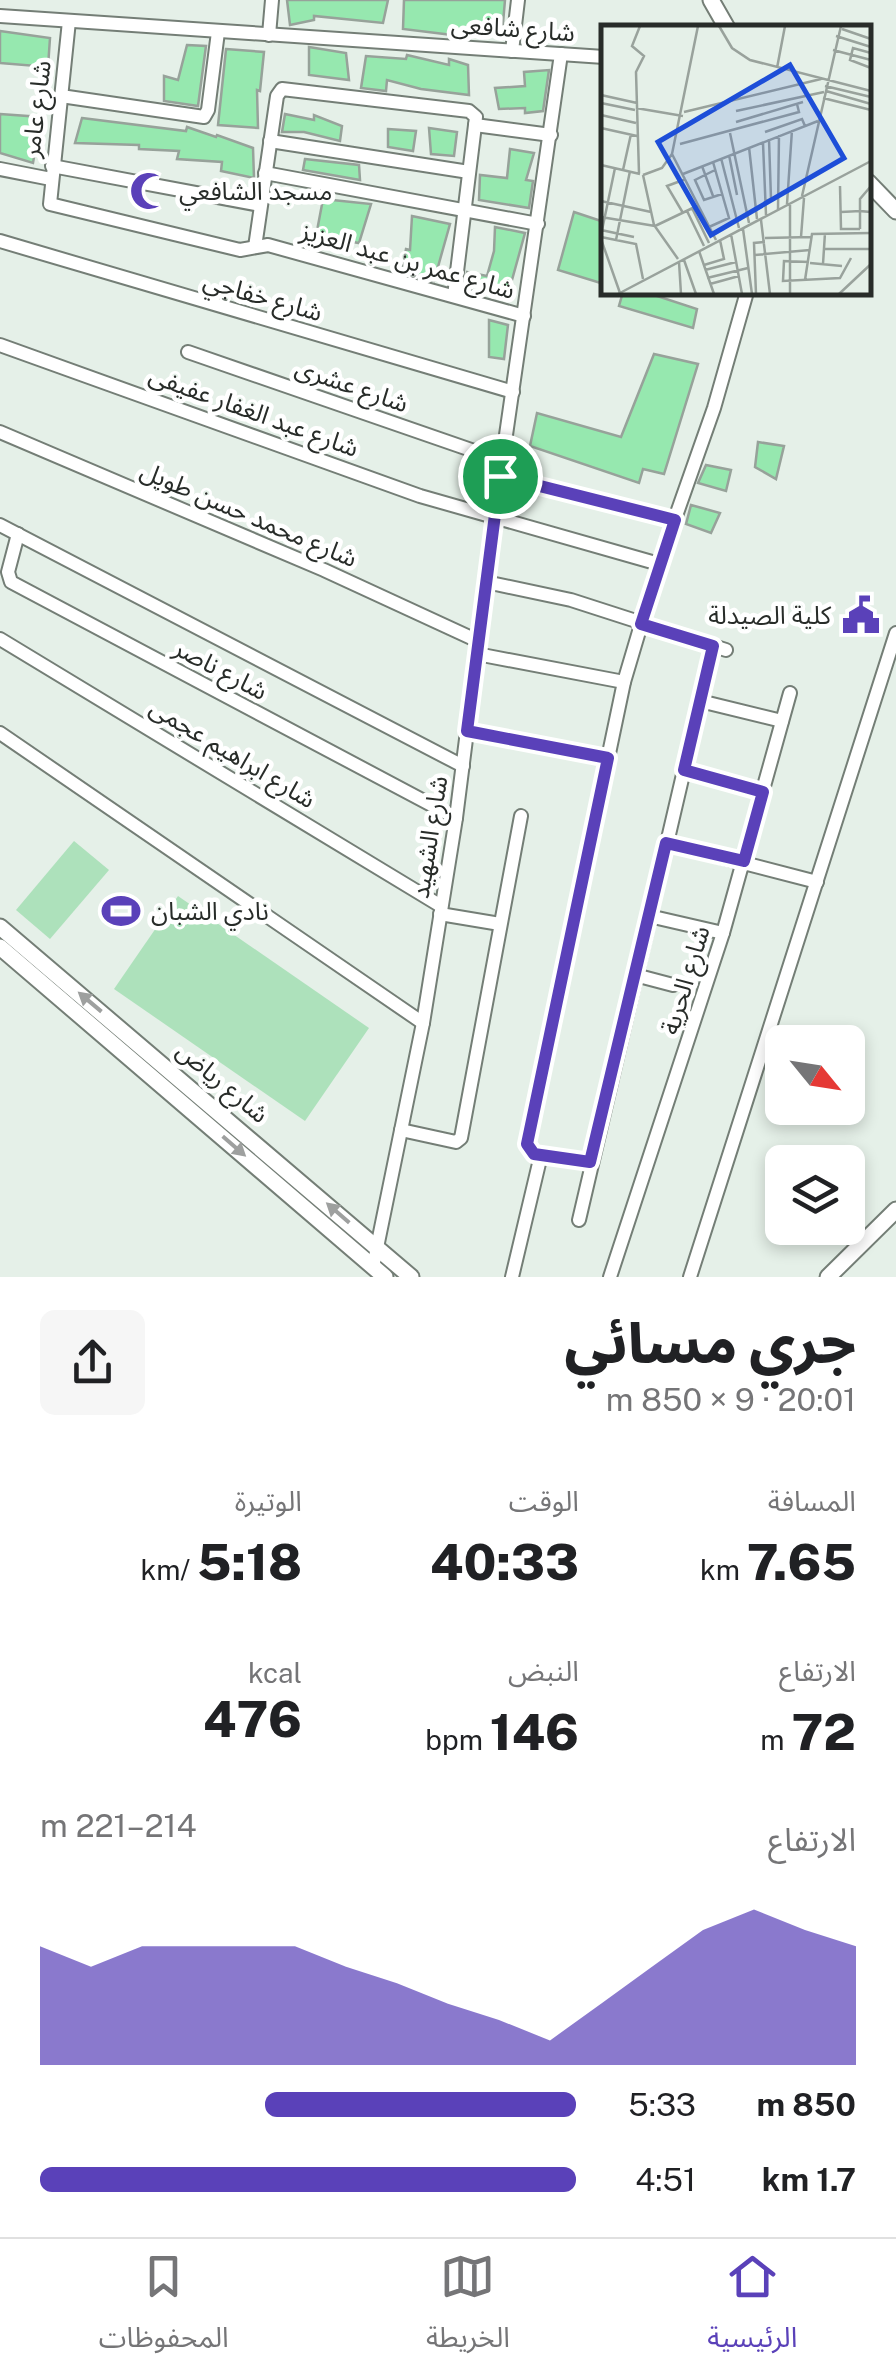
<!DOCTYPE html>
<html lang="ar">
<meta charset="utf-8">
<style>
body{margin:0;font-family:"Public Sans","Noto Sans Arabic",sans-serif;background:#f6f6f6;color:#202124;direction:rtl;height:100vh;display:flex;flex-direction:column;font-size:38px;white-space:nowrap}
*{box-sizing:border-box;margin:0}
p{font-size:32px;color:#757577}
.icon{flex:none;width:55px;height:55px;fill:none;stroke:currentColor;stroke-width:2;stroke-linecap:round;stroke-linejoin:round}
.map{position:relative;height:1277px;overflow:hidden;direction:ltr}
.drawer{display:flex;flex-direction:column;background:#fff;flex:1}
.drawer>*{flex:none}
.needle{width:65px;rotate:120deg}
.tools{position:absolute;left:765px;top:1025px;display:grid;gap:20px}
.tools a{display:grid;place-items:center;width:100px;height:100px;border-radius:15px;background:#fff;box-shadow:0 5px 15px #0003;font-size:50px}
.pin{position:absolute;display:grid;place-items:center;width:85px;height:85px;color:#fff;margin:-42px;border:5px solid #fff;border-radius:50%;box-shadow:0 2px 10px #0007}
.round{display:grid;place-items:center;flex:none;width:105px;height:105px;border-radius:15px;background:#f6f6f6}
.summary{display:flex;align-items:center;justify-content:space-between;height:170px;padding:0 40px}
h1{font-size:55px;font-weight:800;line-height:75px}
.metrics{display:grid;grid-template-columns:repeat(3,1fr);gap:15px;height:170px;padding:10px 40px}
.metrics div{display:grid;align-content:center}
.metrics b{font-size:50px;font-weight:800}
.metrics small{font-size:28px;font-weight:400}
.metrics p{font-size:28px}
.chart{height:280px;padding:20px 40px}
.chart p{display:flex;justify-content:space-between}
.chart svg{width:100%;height:180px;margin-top:10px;fill:#5a41b9;opacity:.7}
ul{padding:0 40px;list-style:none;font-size:32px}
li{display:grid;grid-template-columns:160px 120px 1fr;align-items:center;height:75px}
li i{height:25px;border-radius:12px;background:#5a41b9}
.dock{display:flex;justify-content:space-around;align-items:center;height:140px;border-top:2px solid #e0e0e0;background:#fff;font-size:28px;color:#757577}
.dock a{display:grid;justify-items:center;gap:5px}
.dock .active{color:#5a41b9}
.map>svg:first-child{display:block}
.green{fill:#ade1bb}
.building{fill:#96e8af;stroke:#97a29a;stroke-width:2.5}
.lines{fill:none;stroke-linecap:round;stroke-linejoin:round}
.minor-casing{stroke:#747e76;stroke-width:16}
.tertiary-casing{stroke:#747e76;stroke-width:19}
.minor{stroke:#fff;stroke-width:12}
.tertiary{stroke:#fff;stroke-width:15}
.oneway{fill:#9ea09f}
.route-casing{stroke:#fff;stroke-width:20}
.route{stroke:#5a41b9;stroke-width:12}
.labels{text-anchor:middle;stroke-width:9;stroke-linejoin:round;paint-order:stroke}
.street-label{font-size:25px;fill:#282c29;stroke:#fff}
.poi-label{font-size:25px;fill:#282c29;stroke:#fff;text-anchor:start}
.inset-road{fill:none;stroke:#99a29c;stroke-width:2.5}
.view{fill:#1d4ed8;fill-opacity:0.15;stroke:#1d4ed8;stroke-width:5}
.inset-edge{fill:none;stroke:#282c29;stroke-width:5}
</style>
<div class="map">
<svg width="896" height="1277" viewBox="0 0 896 1277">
<rect width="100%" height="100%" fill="#e5f0e8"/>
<g class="green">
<polygon points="74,841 109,870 50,939 16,910"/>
<polygon points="178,896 369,1028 305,1121 114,989"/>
</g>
<g class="building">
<polygon points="287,0 388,0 383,23 314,16 314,20 290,25"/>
<polygon points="404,0 505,0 502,35 469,27 469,37 403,29"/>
<polygon points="0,31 50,38 48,67 0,63"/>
<polygon points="187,45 206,46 198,106 164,101 164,76 178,80"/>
<polygon points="309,47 346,53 349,80 309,75"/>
<polygon points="226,49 264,52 260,91 257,90 258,128 218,125"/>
<polygon points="407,55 449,65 449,59 468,65 469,95 421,89 387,80 386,91 361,88 366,56 406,59"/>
<polygon points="549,70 543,111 525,113 525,108 499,109 495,88 525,86 524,72"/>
<polygon points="0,114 41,117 33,163 0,153"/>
<polygon points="285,114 314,120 314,115 342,126 340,141 304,132 282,132"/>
<polygon points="82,118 186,131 187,127 216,137 217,135 253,148 254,178 221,171 222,162 177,159 179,151 139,149 139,145 75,143"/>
<polygon points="429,128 457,132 454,156 431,154"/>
<polygon points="388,129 416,131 413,151 388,147"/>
<polygon points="510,149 534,153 526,180 533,181 529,208 479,200 480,175 507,178"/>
<polygon points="305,159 359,165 360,180 303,170"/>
<polygon points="323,199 371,204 359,243 316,236"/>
<polygon points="574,212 604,222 604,284 558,270"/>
<polygon points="412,216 450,224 434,281 402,272 406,249 410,250"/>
<polygon points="495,227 525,233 507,298 465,288 467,272 487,276 494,251"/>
<polygon points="623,292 645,292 697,309 693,328 619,306"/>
<polygon points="489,320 508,325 504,359 489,357"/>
<polygon points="654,354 698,364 664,474 643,469 639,483 530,446 537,413 621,437"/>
<polygon points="758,442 784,446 776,479 755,467"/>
<polygon points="706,465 731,470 726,491 698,483"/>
<polygon points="691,505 720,513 711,533 686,524"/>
</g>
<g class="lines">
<g class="minor-casing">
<g id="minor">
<polyline points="0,16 604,57"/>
<polyline points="69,21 50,204 240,250 268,245 524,316"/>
<polyline points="269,35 272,0"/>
<polyline points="512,51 518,0"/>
<polyline points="61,96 204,117 208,110 218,32"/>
<polyline points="475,125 551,135"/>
<polyline points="270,141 469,172"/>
<polyline points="52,166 260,205"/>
<polyline points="0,169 51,179"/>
<polyline points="265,173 538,224"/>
<polyline points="0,241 513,392"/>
<polyline points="255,247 277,96 282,89 469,111 476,117 454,296"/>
<polyline points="0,345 420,496 659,564"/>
<polyline points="188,352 503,461"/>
<polyline points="0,432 324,570 478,641"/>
<polyline points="500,476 675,520"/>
<polyline points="0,525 463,766"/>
<polyline points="18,534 8,572 11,582 456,818"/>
<polyline points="486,582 571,600 726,650"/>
<polyline points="0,639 441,906"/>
<polyline points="477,654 624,682"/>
<polyline points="700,701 782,721"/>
<polyline points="467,731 608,758"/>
<polyline points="0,733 423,1023"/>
<polyline points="684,770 763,792"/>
<polyline points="666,843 817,882"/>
<polyline points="440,914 500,924"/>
<polyline points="649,916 723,933"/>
<polyline points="635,975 673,985"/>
<polyline points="401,1130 456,1142 461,1138 521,816"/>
<polyline points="590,1162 534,1155 527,1144 624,682 659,564 714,408 747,292"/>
<polyline points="579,1220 713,646"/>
<polyline points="373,1267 423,1023 456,818 494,518 561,54"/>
<polyline points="512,1277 541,1155"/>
<polyline points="610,1277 723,933 790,693"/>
<polyline points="690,1277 896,633"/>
</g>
</g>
<g class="tertiary-casing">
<g id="tertiary">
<polyline points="711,0 727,28"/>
<polyline points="868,182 896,211"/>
<polyline points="0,927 411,1277"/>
<polyline points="0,947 385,1277"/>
<polyline points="828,1277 896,1210"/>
</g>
</g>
<use href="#minor" class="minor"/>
<use href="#tertiary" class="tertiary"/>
</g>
<defs><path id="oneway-solid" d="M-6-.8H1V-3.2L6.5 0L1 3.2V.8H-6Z" transform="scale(2.5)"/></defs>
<g class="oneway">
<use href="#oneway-solid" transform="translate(90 1002) rotate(-140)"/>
<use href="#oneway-solid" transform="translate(234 1146) rotate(41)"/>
<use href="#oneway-solid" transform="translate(338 1213) rotate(-139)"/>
</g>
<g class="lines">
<g class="route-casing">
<polygon id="route" points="500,476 675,520 641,624 713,646 684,770 763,792 744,861 666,843 590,1162 534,1154 527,1144 608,758 467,731"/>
</g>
<use href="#route" class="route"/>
</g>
<defs>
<g id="mosque-bare" transform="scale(3)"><path d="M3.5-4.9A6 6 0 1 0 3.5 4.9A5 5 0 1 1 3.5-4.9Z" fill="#5a41b9" stroke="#fff" stroke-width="2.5" paint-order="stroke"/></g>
<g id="civic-bare" transform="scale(3)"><path d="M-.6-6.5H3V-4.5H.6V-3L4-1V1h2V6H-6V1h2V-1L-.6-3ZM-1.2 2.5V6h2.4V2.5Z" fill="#5a41b9" stroke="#fff" stroke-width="2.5" paint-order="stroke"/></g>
<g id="stadium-bare" transform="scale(3)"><path d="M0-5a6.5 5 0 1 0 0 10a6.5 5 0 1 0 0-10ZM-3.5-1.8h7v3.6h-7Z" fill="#5a41b9" stroke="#fff" stroke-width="2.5" paint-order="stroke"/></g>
</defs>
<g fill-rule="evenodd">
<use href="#mosque-bare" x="149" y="191"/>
<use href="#civic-bare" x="861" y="615"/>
<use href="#stadium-bare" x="121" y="911"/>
</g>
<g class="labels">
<g class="street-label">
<text transform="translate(513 28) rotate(4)" y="9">شارع شافعى</text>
<text transform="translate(36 109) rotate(-83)" y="9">شارع عامر</text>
<text transform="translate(408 260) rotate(16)" y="9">شارع عمر بن عبد العزيز</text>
<text transform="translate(263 296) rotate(16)" y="9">شارع خفاجي</text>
<text transform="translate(352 385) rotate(19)" y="9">شارع عشرى</text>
<text transform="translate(254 411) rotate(20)" y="9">شارع عبد الغفار عفيفى</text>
<text transform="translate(249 514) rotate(23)" y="9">شارع محمد حسن طويل</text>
<text transform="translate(221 669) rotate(28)" y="9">شارع ناصر</text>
<text transform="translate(233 753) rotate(31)" y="9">شارع ابراهيم عجمى</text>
<text transform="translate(429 837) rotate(-81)" y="9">شارع الشهيد</text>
<text transform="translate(685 980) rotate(-73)" y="9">شارع الحرية</text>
<text transform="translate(223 1082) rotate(40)" y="9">شارع رياض</text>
</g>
<g class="poi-label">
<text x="179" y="200">مسجد الشافعي</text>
<text x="831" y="624" text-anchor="end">كلية الصيدلة</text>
<text x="151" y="920">نادي الشبان</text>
</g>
</g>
<g transform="translate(601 25)">
<rect width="270" height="270" fill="#e5f0e8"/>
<path class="inset-road" d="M118,1L131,23L149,35L270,66M241,4L270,14M235,11L270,22M232,25L270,35M270,28L252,23L249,35L270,43M176,43L184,1M224,61L270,72M225,66L270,79M0,70L36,78M222,73L270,85M0,78L34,85M35,83L82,91M135,86L223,67M83,87L220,54M0,90L35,98M135,97L202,77M0,103L36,111M164,107L201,94L204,101M129,108L148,198M162,118L165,190M79,119L198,87L196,79M148,122L156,194M71,129L115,215M128,130L136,170M120,133L138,203M0,140L39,149M101,141L112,171M22,145L30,109M114,145L94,155L103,175L121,169M38,148L35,47L43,31L31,21L39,1M82,149L217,96M42,150L61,143L71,129L97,1M42,150L53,200L77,234M239,161L240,204H259M270,161L259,174V186L270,187M201,171L240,1M0,176L50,187M165,176L170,174L168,114M186,179L191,105M189,180V269M91,183L108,218M177,184L178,110M86,186L103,221M240,187L259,186V204M82,188L66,161L85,154M0,192L54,201M160,195L169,269M54,201L98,180M108,202L128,193L112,137M142,204L151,269M0,205L33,212M130,209L141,269M0,210L14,143M0,212L35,219L42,254M200,212L203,173M164,213L210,212M0,214L19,268M15,215L29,146M223,224H270M98,226L113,269M154,230L209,225M83,235L95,269M78,237L80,269M208,237L183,236L182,256L239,253L250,233M209,238L241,241M222,239L224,208M103,240L123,234L119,215M104,245L135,237M106,253L147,243M204,255L211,209L270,208M109,259L138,251M17,269L270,136M155,269L153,218L164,217M238,269L270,239"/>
<path class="view" d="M189,40L243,133L110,210L57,117Z"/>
<rect width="270" height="270" class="inset-edge"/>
</g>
</svg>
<div class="tools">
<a><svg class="needle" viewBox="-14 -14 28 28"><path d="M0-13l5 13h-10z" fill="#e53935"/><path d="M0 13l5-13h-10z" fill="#757577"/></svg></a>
<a><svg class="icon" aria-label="layers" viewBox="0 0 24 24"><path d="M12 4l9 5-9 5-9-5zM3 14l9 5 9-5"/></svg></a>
</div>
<div class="pin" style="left:500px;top:476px;background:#1e9e55"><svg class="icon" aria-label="arrive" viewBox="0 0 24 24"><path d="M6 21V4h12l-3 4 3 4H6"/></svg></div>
</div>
<section class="drawer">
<div class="summary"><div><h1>جري مسائي</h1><p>20:01 · 9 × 850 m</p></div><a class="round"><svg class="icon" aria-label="share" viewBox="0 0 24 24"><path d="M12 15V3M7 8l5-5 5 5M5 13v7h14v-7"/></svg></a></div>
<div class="metrics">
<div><p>المسافة</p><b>7.65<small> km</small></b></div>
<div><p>الوقت</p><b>40:33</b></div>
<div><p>الوتيرة</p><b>5:18<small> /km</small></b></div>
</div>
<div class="metrics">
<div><p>الارتفاع</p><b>72<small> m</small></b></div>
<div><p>النبض</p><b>146<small> bpm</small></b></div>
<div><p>kcal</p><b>476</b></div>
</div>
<div class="chart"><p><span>الارتفاع</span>214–221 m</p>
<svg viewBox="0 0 160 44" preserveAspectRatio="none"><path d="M0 44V15L10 20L20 15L30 15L40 15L50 15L60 20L70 24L80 29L90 33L100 38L110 29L120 20L130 11L140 6L150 11L160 15V44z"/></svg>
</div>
<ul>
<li><b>850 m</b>5:33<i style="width:58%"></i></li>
<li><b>1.7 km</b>4:51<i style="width:100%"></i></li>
</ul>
</section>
<nav class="dock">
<a class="active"><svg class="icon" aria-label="home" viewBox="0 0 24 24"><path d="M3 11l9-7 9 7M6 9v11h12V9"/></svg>الرئيسية</a>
<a><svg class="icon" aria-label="map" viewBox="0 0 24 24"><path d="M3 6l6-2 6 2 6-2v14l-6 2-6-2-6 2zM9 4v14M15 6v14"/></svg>الخريطة</a>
<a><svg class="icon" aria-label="saved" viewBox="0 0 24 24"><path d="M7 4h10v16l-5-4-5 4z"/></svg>المحفوظات</a>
</nav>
